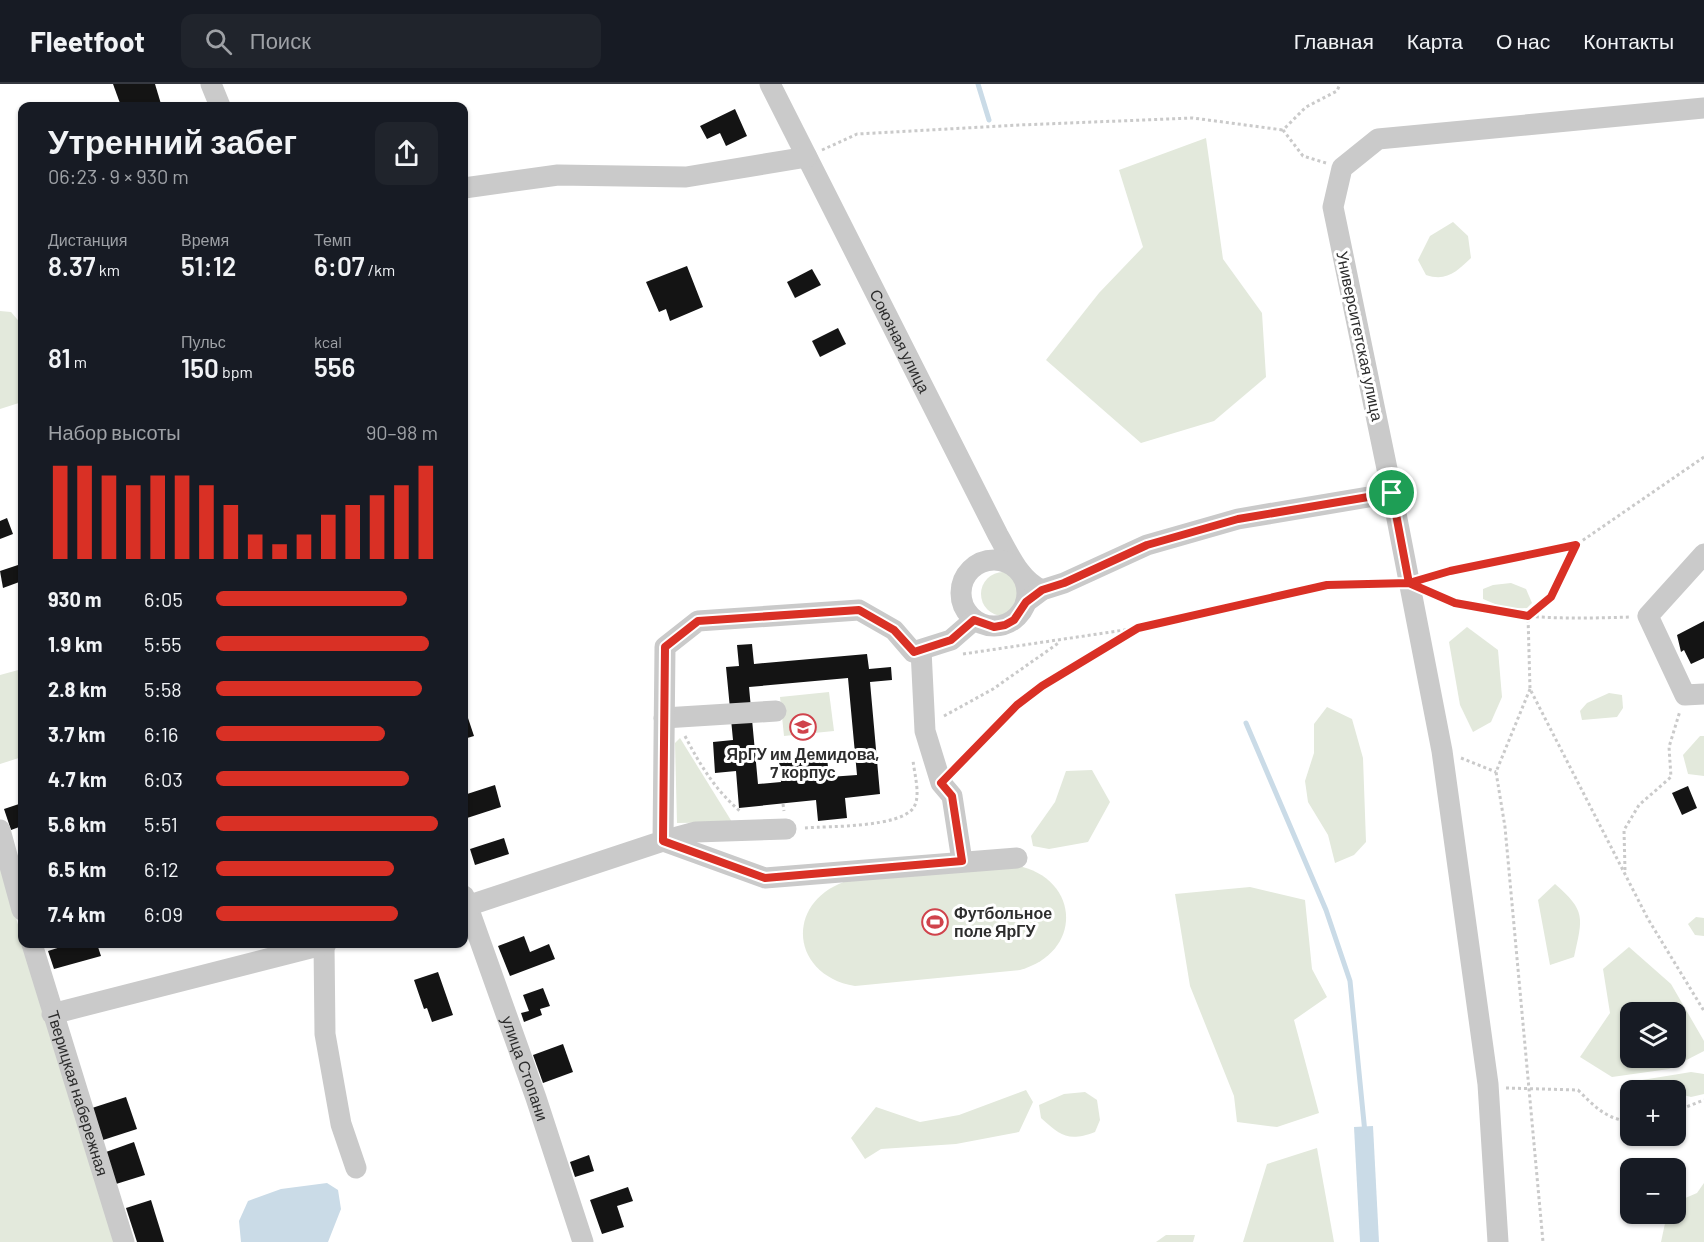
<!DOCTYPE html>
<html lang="ru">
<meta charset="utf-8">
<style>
body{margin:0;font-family:Barlow,sans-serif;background:#20242c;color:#f1f3f6;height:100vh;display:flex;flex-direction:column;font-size:22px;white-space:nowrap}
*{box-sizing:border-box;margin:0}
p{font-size:20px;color:#9ea1a6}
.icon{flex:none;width:33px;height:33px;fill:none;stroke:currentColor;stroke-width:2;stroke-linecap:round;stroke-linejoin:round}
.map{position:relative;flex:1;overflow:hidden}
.panel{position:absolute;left:18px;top:18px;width:450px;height:846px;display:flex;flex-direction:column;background:#171b24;border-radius:12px;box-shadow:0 2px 4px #0004}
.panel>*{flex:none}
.tools{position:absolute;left:1620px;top:918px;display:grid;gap:12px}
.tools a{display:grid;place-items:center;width:66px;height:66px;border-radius:12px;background:#171b24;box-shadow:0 2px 4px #0004;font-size:30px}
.pin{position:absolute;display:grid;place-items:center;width:51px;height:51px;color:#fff;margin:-26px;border:3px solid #fff;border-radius:50%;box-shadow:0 2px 6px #0007}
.round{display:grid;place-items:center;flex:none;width:63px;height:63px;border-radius:12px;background:#20242c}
.headline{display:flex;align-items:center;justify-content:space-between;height:102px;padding:0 30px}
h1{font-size:33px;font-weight:600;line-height:45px}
.figures{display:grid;grid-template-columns:repeat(3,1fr);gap:9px;height:102px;padding:6px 30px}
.figures div{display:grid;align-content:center}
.figures b{font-size:26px;font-weight:600}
.figures small{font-size:16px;font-weight:400}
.figures p{font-size:16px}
.chart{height:168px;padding:12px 30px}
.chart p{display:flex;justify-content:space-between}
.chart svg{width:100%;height:108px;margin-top:6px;stroke:#d93025;stroke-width:6}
ul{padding:0 30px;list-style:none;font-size:20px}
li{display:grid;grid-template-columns:96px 72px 1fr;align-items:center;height:45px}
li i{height:15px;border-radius:8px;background:#d93025}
header{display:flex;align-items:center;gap:36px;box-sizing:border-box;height:84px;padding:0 30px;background:#171b24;border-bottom:2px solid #363941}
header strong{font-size:28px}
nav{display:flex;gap:33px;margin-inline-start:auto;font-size:21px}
.search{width:420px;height:54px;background:#20242c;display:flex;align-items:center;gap:15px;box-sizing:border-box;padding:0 21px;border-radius:12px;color:#9ea1a6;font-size:22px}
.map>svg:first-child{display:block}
.green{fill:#e3e9dc;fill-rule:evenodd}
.water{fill:#cadbe7}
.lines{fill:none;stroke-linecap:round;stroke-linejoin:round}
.stream{stroke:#cadbe7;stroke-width:5}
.building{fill:#141414;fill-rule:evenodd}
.path{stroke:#cacaca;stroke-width:3;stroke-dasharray:3 3;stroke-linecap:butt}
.minor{stroke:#cacaca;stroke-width:21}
.route-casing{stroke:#fff;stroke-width:12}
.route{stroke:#d93025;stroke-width:8}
.labels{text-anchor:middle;stroke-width:6;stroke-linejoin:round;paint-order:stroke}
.street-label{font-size:16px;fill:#2d2d2d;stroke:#fff}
.poi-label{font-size:16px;font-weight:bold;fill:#2d2d2d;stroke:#fff}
</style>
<header>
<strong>Fleetfoot</strong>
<div class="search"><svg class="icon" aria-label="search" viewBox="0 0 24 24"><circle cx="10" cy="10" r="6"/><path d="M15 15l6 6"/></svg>Поиск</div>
<nav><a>Главная</a><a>Карта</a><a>О нас</a><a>Контакты</a></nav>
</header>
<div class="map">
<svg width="1704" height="1158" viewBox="0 0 1704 1158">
<rect width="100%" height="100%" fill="#fff"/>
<g class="green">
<polygon points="1206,54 1223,175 1262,229 1266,293 1214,337 1141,359 1046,276 1099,209 1143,163 1119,86"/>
<path d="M1453,138L1468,152L1471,174C1457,187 1447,198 1426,191L1418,176L1430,152Z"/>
<polygon points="0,227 11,228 22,241 22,318 0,325"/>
<circle cx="1003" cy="510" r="22"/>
<polygon points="1511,499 1526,505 1532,519 1527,524 1507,525 1483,515 1483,505 1493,501"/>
<polygon points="1467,543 1498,566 1502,613 1491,638 1473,648 1460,621 1449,558"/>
<polygon points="22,585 22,673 0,680 0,591"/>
<polygon points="829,608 834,647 784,652 780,613"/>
<polygon points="1609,609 1622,611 1623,624 1617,633 1582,636 1580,627 1587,619"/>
<polygon points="1327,623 1352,635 1363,674 1366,758 1354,771 1335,779 1328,751 1308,718 1305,697 1314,669 1314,640"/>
<polygon points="1700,652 1704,652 1704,692 1688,690 1683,671"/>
<polygon points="680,654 732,738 677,739 675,659"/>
<polygon points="1092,686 1110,718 1088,758 1049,765 1033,762 1031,752 1055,718 1066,687"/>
<polygon points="0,781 114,1158 0,1158"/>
<path d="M1013,781C1080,791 1085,868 1020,886L855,902C789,891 784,815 850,796Z"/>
<path d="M1555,800C1586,827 1583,833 1574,873L1550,881L1538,816Z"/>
<polygon points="1250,803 1305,816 1312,885 1327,913 1294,936 1319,1029 1277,1043 1237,1038 1234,1012 1190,902 1175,810"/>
<polygon points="1696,833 1704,834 1704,852 1695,851 1688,840"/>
<path d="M1629,863L1671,900L1704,957V967L1669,985L1612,993L1580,973L1610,929L1603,885ZM1630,928H1676V974H1630Z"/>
<polygon points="1691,988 1704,990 1704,1010 1691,1013 1676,1009 1676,1006 1639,1005 1642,996"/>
<polygon points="1026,1006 1033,1018 1019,1048 956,1060 881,1065 865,1075 851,1054 876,1023 920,1038 959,1031"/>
<path d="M1085,1008L1097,1016L1100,1036L1095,1048C1068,1058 1061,1052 1041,1034L1039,1021L1064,1010Z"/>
<polygon points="1317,1064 1334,1158 1243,1158 1267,1080"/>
<polygon points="1704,1099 1704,1158 1661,1158 1667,1130 1676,1130 1676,1118 1697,1109"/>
<polygon points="1166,1151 1195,1151 1193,1158 1156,1158"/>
</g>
<g class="water">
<polygon points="1373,1042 1379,1158 1360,1158 1354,1043"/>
<polygon points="327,1099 338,1106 341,1125 328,1158 241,1158 239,1137 248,1117 281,1105"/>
</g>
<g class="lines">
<g class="stream">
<polyline points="978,0 989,36"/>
<polyline points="1246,639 1326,826 1350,897 1365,1049"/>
</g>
</g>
<g class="building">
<polygon points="113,0 155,0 161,20 153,22 121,22"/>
<polygon points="735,25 747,52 726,62 720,49 707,55 700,42"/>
<polygon points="687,182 703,223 670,237 666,225 659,228 646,198"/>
<polygon points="812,185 821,201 795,214 787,198"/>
<polygon points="838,244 846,260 820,273 812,257"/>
<polygon points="7,434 13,450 0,455 0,437"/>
<polygon points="21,480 22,497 3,504 0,487"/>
<polygon points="1704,537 1704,574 1691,580 1684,566 1681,568 1677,551"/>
<path d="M752,560L754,580L867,570L869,585L891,583L892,596L870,598L880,710L845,714L847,734L818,737L816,716L739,724L736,687L715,689L713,658L733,656L726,583L739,582L737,561ZM848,594L857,691L829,693L827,673L779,677L781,698L758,700L749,603Z"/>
<polygon points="464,585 468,598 464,599"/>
<polygon points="466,628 474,652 464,655 464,629"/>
<polygon points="495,701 501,723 464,735 464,711"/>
<polygon points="1688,702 1697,724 1682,731 1672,709"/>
<polygon points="22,719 22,742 11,746 4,725"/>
<polygon points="504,754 509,770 475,781 470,765"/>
<polygon points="524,852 530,868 549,860 555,875 510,892 498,862"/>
<polygon points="70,860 97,860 101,872 54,885 48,867"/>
<polygon points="438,888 453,931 432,938 427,924 424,925 414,896"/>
<polygon points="543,904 550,922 540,925 542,931 524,938 521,929 529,927 523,911"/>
<polygon points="563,960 573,988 543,999 533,971"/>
<polygon points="126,1013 137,1045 103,1056 92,1024"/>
<polygon points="134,1058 145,1091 116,1100 106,1068"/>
<polygon points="589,1071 594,1087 575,1093 570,1078"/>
<polygon points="628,1103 633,1117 617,1122 624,1143 602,1150 590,1116"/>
<polygon points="151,1116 164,1158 137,1158 126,1124"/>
</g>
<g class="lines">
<g class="path">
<polyline points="822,66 857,50 1019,41 1193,34 1283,46"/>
<polyline points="1326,79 1303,72 1283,46 1306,23 1337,7 1340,0"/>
<polyline points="1704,373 1576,461 1551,513 1528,532 1530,605 1648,835 1704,927"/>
<polyline points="1426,494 1576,461"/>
<path d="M1431,509C1494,537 1564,535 1631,533"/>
<polyline points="963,570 1138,544 1327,501 1391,500"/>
<polyline points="1530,605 1496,688 1505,743 1543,1158"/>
<polyline points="944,632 993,605 1060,558"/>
<path d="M685,652C700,681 716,707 741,728"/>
<polyline points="1461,674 1496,688"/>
<polyline points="956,685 1017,621 1042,602 1137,545"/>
<polyline points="783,720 784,727"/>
<path d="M805,744C828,742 901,744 914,723C921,711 914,689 913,676"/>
<polyline points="1625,786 1624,746 1639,721 1671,693 1669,663 1680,627"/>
<path d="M1506,1004L1578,1006C1594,1022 1607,1036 1630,1037"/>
<polyline points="1676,1027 1704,1016"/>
</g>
<g class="minor">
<polyline points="211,0 220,22"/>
<path id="s1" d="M770,0L998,451C1009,470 1020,497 1042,506"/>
<polyline points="464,104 558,91 686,93 807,73"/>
<polyline points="1392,409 1442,667 1488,1000 1498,1158"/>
<polyline points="1704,470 1648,532 1685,611 1704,610"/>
<circle cx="994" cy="509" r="33"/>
<polyline points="1026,518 1042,506 1064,499 1147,461 1238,435 1392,409 1333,123 1342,84 1378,55 1704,24"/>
<polyline points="921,566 925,647 941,699 952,712 962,777"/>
<polyline points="664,634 776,627"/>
<polyline points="0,746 22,826"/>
<polyline points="663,757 765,794 1017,774"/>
<polyline points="663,757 696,748 786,745"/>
<path id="s2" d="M464,812L536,1014L583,1158"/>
<polyline points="464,823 663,757 665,563 698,537 859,526 894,546 913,568 951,556 974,536"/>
<path id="s3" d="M32,860L124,1158"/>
<polyline points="324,860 325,950 341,1040 356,1084"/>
<polyline points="52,930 326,860"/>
</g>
</g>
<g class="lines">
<g class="route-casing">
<polyline id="route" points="1392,409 1238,435 1147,461 1064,499 1042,506 1026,518 1014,536 1005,541 994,543 974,536 951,556 914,568 894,546 859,526 698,537 665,563 663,757 765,794 962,777 952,712 941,699 1017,621 1042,602 1138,544 1327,501 1409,499 1455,519 1528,532 1551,513 1576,461 1450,487 1409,499 1392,409"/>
</g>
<use href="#route" class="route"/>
</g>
<defs>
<g id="university-ring" transform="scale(1.35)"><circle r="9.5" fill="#fff" stroke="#d0434c" stroke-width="1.5"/><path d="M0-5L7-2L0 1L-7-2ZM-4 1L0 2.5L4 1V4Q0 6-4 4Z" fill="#d0434c"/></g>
<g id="stadium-ring" transform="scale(1.35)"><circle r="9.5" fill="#fff" stroke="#d0434c" stroke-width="1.5"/><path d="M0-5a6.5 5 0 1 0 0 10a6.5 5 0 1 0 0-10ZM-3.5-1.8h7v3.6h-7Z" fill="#d0434c"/></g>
</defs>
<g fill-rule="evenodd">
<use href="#university-ring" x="803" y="643"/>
<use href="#stadium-ring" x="935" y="838"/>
</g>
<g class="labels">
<g class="street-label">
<text transform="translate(1360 252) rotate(78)" y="6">Университетская улица</text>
<text dy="6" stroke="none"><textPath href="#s1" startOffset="288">Союзная улица</textPath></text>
<text dy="6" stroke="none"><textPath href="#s2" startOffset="183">улица Стопани</textPath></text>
<text dy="6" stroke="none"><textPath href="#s3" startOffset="156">Тверицкая набережная</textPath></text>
</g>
<g class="poi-label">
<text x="803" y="676">ЯрГУ им Демидова,<tspan x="803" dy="18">7 корпус</tspan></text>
<text x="954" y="835" text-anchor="start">Футбольное<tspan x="954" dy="18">поле ЯрГУ</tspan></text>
</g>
</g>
</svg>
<div class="tools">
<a><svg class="icon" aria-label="layers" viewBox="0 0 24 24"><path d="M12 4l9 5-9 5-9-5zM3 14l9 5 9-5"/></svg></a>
<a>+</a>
<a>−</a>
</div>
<div class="pin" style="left:1392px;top:409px;background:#1e9e55"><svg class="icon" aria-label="arrive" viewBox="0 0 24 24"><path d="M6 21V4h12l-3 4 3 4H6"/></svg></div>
<section class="panel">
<div class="headline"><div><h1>Утренний забег</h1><p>06:23 · 9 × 930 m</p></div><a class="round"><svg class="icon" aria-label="share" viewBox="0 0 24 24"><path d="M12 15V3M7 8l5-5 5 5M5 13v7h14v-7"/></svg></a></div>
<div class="figures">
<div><p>Дистанция</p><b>8.37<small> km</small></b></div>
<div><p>Время</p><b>51:12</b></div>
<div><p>Темп</p><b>6:07<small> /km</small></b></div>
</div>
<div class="figures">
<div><b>81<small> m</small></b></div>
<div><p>Пульс</p><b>150<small> bpm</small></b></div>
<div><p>kcal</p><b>556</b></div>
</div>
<div class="chart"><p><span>Набор высоты</span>90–98 m</p>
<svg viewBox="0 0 160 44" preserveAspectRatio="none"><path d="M5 44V6M15 44V6M25 44V10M35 44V14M45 44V10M55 44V10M65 44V14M75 44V22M85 44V34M95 44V38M105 44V34M115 44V26M125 44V22M135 44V18M145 44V14M155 44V6"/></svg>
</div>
<ul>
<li><b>930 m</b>6:05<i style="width:86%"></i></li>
<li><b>1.9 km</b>5:55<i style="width:96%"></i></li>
<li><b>2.8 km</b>5:58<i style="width:93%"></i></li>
<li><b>3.7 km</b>6:16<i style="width:76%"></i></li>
<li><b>4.7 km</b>6:03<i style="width:87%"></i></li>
<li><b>5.6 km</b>5:51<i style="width:100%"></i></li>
<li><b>6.5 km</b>6:12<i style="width:80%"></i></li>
<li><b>7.4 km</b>6:09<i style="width:82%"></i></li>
</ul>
</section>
</div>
